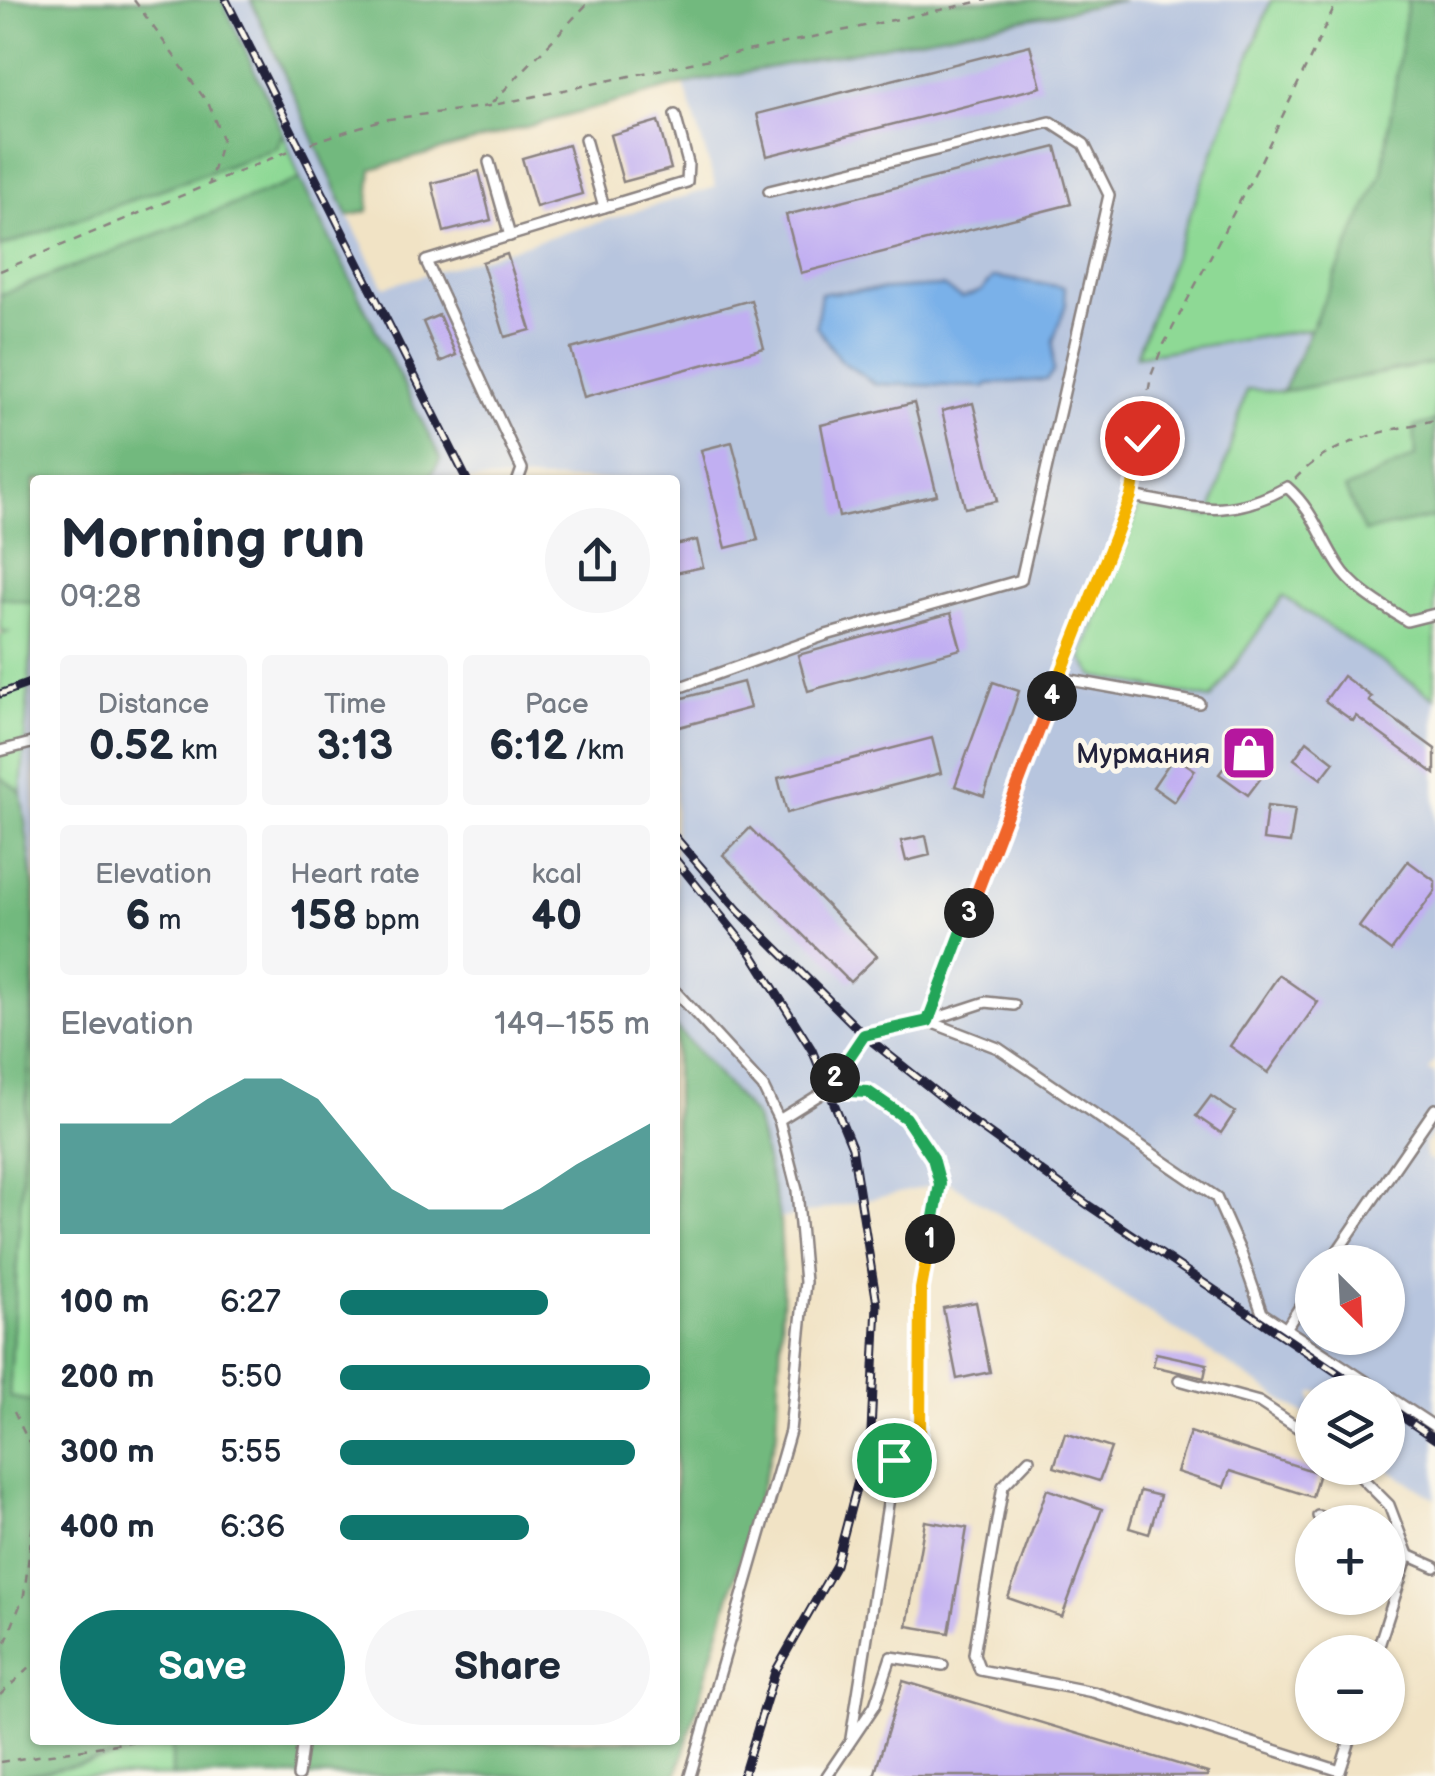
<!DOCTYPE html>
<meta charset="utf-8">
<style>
body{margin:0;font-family:"Balsamiq Sans",sans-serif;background:#f6f6f7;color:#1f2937;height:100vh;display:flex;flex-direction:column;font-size:38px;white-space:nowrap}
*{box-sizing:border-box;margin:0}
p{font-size:32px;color:#747a83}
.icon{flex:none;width:55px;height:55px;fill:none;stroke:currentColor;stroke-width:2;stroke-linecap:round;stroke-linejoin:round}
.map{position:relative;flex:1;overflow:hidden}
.sheet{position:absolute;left:30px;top:475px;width:650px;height:1270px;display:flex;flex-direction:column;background:#fff;border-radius:10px;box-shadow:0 2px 8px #0004}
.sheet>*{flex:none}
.needle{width:65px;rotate:156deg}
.controls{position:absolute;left:1295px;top:1245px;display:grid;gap:20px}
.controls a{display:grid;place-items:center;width:110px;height:110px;border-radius:50%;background:#fff;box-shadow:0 2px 8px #0004;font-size:50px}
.pin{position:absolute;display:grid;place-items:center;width:85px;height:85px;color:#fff;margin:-42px;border:5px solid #fff;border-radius:50%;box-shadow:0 2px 10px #0007}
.km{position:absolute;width:50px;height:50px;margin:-25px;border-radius:50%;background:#222;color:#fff;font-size:28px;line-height:50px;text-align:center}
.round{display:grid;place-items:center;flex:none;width:105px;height:105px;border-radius:52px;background:#f6f6f7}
.overview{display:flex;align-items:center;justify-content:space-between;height:170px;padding:0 30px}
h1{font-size:55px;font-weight:800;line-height:75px}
.stats{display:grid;grid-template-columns:repeat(3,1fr);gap:15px;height:170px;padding:10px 30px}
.stats div{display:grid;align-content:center;border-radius:10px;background:#f6f6f7;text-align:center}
.stats b{font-size:42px;font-weight:800}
.stats small{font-size:28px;font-weight:400}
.stats p{font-size:28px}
.chart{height:280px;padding:20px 30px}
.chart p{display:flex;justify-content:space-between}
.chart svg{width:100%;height:180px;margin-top:10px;fill:#0f766e;opacity:.7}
.button{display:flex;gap:20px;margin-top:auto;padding:20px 30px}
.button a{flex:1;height:115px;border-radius:60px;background:#0f766e;color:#fff;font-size:40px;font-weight:800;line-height:115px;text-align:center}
.button a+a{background:#f6f6f7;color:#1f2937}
ul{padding:0 30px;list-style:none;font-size:32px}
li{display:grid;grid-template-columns:160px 120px 1fr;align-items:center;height:75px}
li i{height:25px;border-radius:12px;background:#0f766e}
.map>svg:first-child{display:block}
.industrial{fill:#b7c5de;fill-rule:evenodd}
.green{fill:#8ed995;stroke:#587e68;stroke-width:2.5}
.forest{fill:#72b97e;stroke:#4a6e5c;stroke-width:2.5}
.water{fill:#7ab1e9;stroke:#4e6a92;stroke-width:2.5}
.building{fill:#c1aff2}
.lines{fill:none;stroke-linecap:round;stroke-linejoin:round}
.lane-casing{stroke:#8a8280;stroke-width:14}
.path{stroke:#8a8280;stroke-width:2.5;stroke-dasharray:8 8;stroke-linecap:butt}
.lane{stroke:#fff;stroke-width:9}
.rail-casing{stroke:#22223b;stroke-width:9}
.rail{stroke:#fbf7ec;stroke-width:5;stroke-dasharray:15;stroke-linecap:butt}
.split-1-casing{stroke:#fff;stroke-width:20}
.split-2-casing{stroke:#fff;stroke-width:20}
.split-3-casing{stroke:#fff;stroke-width:20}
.split-4-casing{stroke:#fff;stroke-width:20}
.split-5-casing{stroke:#fff;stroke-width:20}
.split-1{stroke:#f5b400;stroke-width:12}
.split-2{stroke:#22a559;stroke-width:12}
.split-3{stroke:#22a559;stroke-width:12}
.split-4{stroke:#f0652b;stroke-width:12}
.split-5{stroke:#f5b400;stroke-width:12}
.labels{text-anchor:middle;stroke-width:10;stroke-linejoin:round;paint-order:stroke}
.poi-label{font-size:28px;fill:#22223b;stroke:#fbf7ec;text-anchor:end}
</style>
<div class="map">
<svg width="1435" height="1776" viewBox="0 0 1435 1776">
<rect width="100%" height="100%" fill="#fbf7ec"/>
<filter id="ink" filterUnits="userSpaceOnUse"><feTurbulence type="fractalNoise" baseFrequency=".01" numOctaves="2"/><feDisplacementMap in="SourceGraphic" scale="20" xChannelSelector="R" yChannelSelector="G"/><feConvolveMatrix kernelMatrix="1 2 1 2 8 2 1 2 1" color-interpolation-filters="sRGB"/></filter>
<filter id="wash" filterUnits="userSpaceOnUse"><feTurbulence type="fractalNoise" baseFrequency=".0048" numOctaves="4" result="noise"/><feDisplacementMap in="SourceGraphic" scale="40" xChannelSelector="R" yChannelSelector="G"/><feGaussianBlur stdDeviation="2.25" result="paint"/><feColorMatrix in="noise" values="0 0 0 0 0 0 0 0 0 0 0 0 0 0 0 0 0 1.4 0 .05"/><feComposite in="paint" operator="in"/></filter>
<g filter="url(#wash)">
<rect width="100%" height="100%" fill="#f1e3c5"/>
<g class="industrial">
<path d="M222,0H251L348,216L384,287L716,187L684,84L1123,0H1271L1136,355L1312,329L1282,392L1247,389L1210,516L1223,682L1283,595L1435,698V1061L1428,1071L1435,1074V1127L1425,1145L1426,1158L1435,1163V1499L1386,1468L1388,1392H1312V1419L949,1182L780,1219L756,1118L675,1026V480H428L440,459L300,179L283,132ZM1312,1262H1388V1338H1312Z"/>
<polygon points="35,620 35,894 21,792"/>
</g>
<g class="green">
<polygon points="1271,0 1408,0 1382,173 1312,329 1136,356"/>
<polygon points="283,132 300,179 0,295 0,247 277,148"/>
<polygon points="1435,363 1435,698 1283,596 1211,699 1094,676 1082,658 1139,506 1210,516 1247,389 1282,392"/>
<polygon points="0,597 35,603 21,792 0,777 0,635 8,632 0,630"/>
<polygon points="35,965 35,1402 9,1397"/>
<polygon points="173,1745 172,1776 20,1776"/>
</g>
<g class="forest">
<polygon points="0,0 222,0 283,132 277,148 0,247"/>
<polygon points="251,0 1123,0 684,84 372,169 368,211 348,216"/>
<polygon points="1408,0 1435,0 1435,363 1282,392 1382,173"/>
<polygon points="300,179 441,459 428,480 35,480 35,603 0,597 0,295"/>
<polygon points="1435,421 1435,517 1364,532 1345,489 1416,456 1414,427"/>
<polygon points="0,777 21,792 35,894 35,965 9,1397 35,1402 35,1740 675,1740 675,1026 756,1118 780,1219 783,1283 777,1433 677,1776 172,1776 172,1745 20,1776 0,1776"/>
</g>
<polygon class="water" points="994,277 1064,287 1066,304 1053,341 1053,372 1046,380 988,384 985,387 875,384 840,360 816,326 821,293 942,286 962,298 981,291"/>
<g id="blocks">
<g class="building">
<polygon points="1030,45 1041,87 767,156 757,114"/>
<polygon points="658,121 671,169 623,182 610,135"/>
<polygon points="568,145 582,194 536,207 522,158"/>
<polygon points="1056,147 1071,204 801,273 786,215"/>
<polygon points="479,171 491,220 444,232 432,183"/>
<polygon points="507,254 531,330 505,337 482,262"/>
<polygon points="751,300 764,348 584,397 571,349"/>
<polygon points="439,315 456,355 440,362 423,322"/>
<polygon points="914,403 937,495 839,517 821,425"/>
<polygon points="973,403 997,501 965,508 942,411"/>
<polygon points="732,442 758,540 726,548 701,450"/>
<polygon points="697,540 703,567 675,573 675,545"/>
<polygon points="951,613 961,649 808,691 798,655"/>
<polygon points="1343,676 1372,697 1369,701 1435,749 1435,774 1356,716 1353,721 1325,701"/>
<polygon points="743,682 750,708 675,728 675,700"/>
<polygon points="993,682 1019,691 984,796 955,786"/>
<polygon points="932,738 941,773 787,813 778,778"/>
<polygon points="1244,741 1273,762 1248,795 1219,774"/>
<polygon points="1307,741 1334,762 1321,779 1294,759"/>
<polygon points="1174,756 1195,770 1174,802 1153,787"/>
<polygon points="1267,806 1295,809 1290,843 1263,840"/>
<polygon points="750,828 877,956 850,982 723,855"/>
<polygon points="926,836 930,855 906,861 901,841"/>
<polygon points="1408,861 1435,881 1435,891 1391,951 1359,927"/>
<polygon points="1279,975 1318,1002 1268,1073 1230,1046"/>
<polygon points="1211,1096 1235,1112 1221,1133 1196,1116"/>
<polygon points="976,1302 990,1372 957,1379 943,1308"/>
<polygon points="1156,1353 1207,1364 1204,1378 1153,1366"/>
<polygon points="1190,1432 1319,1473 1312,1497 1230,1471 1224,1487 1177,1472"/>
<polygon points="1065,1433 1111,1448 1099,1481 1054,1467"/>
<polygon points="1047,1489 1102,1509 1062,1617 1008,1598"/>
<polygon points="1140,1491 1160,1496 1149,1534 1129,1528"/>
<polygon points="925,1521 967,1528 949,1633 907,1626"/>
<polygon points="903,1681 1208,1773 1207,1776 874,1776"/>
</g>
</g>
</g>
<g filter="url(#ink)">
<use href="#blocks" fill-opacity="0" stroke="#8a8280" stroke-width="2.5"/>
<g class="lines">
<g class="lane-casing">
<g id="lane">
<polyline points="585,139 604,207"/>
<polyline points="489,162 510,236"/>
<polyline points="518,480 522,469 426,261 687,182 688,163 675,115"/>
<polyline points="1059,678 1199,703"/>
<polyline points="675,689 826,635 1021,580 1109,195 1084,144 1050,122 769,191"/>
<polyline points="0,751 35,742"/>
<polyline points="675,991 763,1087 779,1120 797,1190 805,1282 790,1431 690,1776"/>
<polyline points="1014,1005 986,1002 928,1021 998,1048 1216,1197 1241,1253 1262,1313 1382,1392"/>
<polyline points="827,1090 868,1092 906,1118 933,1158 940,1184 921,1289 920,1438 895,1460 851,1738"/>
<path d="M779,1120L827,1090L864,1035L928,1021L1131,496C1195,507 1226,521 1287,487C1314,511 1320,537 1339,566C1354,590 1384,606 1407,621L1435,614"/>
<polyline points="1330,1262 1435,1109"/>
<polyline points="1285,1330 1312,1288"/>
<polyline points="1179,1380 1259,1402 1312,1437"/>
<polyline points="1388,1396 1435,1427"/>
<polyline points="1029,1459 1003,1486 974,1654 980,1670 1093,1692 1340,1771 1354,1728"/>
<polyline points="1352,1468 1389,1505 1408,1555 1435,1567"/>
<polyline points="1318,1516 1333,1522"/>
<polyline points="1377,1652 1408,1555 1388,1546"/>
<polyline points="298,1776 303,1740"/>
<polyline points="827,1776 875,1705 891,1657 943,1665"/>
</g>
</g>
<g class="path">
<polyline points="134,0 209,105 222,139 209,185"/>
<polyline points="492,103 591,0"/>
<polyline points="0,271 301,146 381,120 489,106 987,0"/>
<path d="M1295,479C1331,440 1386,431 1435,420"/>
<polyline points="1133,485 1151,376 1162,348 1260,163 1338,0"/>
<polyline points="14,1412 35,1455"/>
<polyline points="0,1657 24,1595 35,1508"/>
<polyline points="0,1695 35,1662"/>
<polyline points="0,1762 141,1740"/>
</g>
<use href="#lane" class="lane"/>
<g class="rail-casing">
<g id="rail">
<polyline points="226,0 467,480"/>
<polyline points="0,694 35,681"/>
<polyline points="675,837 738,910 864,1035 973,1122 1088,1205 1366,1392"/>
<polyline points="675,859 752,954 812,1050 852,1147 877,1304 871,1431 836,1565 775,1672 743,1776"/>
<polyline points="1388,1407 1435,1439"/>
</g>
</g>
<use href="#rail" class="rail"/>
</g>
</g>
<g class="lines" filter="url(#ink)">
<g class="split-1-casing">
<polyline id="split-1" points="894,1460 920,1438 921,1289 930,1239"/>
</g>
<g class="split-2-casing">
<polyline id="split-2" points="835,1078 827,1090 868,1092 906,1118 933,1158 940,1184 930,1239"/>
</g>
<g class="split-3-casing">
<polyline id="split-3" points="835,1078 864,1035 928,1021 969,913"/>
</g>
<g class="split-4-casing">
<polyline id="split-4" points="969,913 1052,696"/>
</g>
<g class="split-5-casing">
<polyline id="split-5" points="1052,696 1131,496 1142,438"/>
</g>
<use href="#split-1" class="split-1"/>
<use href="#split-2" class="split-2"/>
<use href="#split-3" class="split-3"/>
<use href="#split-4" class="split-4"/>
<use href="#split-5" class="split-5"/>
</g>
<defs>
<g id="shop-square" transform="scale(2.875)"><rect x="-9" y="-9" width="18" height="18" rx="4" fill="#b5179e" stroke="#fbf7ec"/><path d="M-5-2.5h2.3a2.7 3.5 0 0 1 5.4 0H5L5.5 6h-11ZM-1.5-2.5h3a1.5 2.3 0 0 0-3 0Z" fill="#fff"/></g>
</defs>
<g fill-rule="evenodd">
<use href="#shop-square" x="1249" y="753"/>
</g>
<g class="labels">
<g class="poi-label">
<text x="1210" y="763">Мурмания</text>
</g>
</g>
</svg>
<div class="controls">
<a><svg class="needle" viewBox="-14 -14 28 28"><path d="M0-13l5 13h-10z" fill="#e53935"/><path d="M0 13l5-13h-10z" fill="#747a83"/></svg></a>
<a><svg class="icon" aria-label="layers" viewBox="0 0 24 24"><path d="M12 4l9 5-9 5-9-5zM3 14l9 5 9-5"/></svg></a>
<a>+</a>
<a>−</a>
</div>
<div class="pin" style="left:894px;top:1460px;background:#1e9e55"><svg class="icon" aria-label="arrive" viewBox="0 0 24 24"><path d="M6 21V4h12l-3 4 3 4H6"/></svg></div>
<div class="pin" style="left:1142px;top:438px;background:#d93025"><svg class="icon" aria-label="check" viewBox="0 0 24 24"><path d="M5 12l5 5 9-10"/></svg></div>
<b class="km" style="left:930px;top:1239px">1</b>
<b class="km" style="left:835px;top:1078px">2</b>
<b class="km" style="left:969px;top:913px">3</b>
<b class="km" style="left:1052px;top:696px">4</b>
<section class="sheet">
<div class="overview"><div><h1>Morning run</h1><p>09:28</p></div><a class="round"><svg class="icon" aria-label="share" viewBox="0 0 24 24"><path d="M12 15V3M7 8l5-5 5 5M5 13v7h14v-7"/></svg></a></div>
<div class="stats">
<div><p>Distance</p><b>0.52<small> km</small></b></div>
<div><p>Time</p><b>3:13</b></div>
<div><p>Pace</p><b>6:12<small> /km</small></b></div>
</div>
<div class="stats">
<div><p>Elevation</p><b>6<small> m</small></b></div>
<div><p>Heart rate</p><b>158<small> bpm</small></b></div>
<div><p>kcal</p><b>40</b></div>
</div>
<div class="chart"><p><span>Elevation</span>149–155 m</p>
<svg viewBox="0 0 160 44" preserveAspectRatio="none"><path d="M0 44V17L10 17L20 17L30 17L40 11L50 6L60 6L70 11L80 22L90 33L100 38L110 38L120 38L130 33L140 27L150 22L160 17V44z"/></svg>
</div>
<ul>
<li><b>100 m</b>6:27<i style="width:67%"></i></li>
<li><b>200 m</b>5:50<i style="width:100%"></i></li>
<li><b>300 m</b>5:55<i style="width:95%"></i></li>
<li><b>400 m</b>6:36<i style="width:61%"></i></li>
</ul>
<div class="button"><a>Save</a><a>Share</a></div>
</section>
</div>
